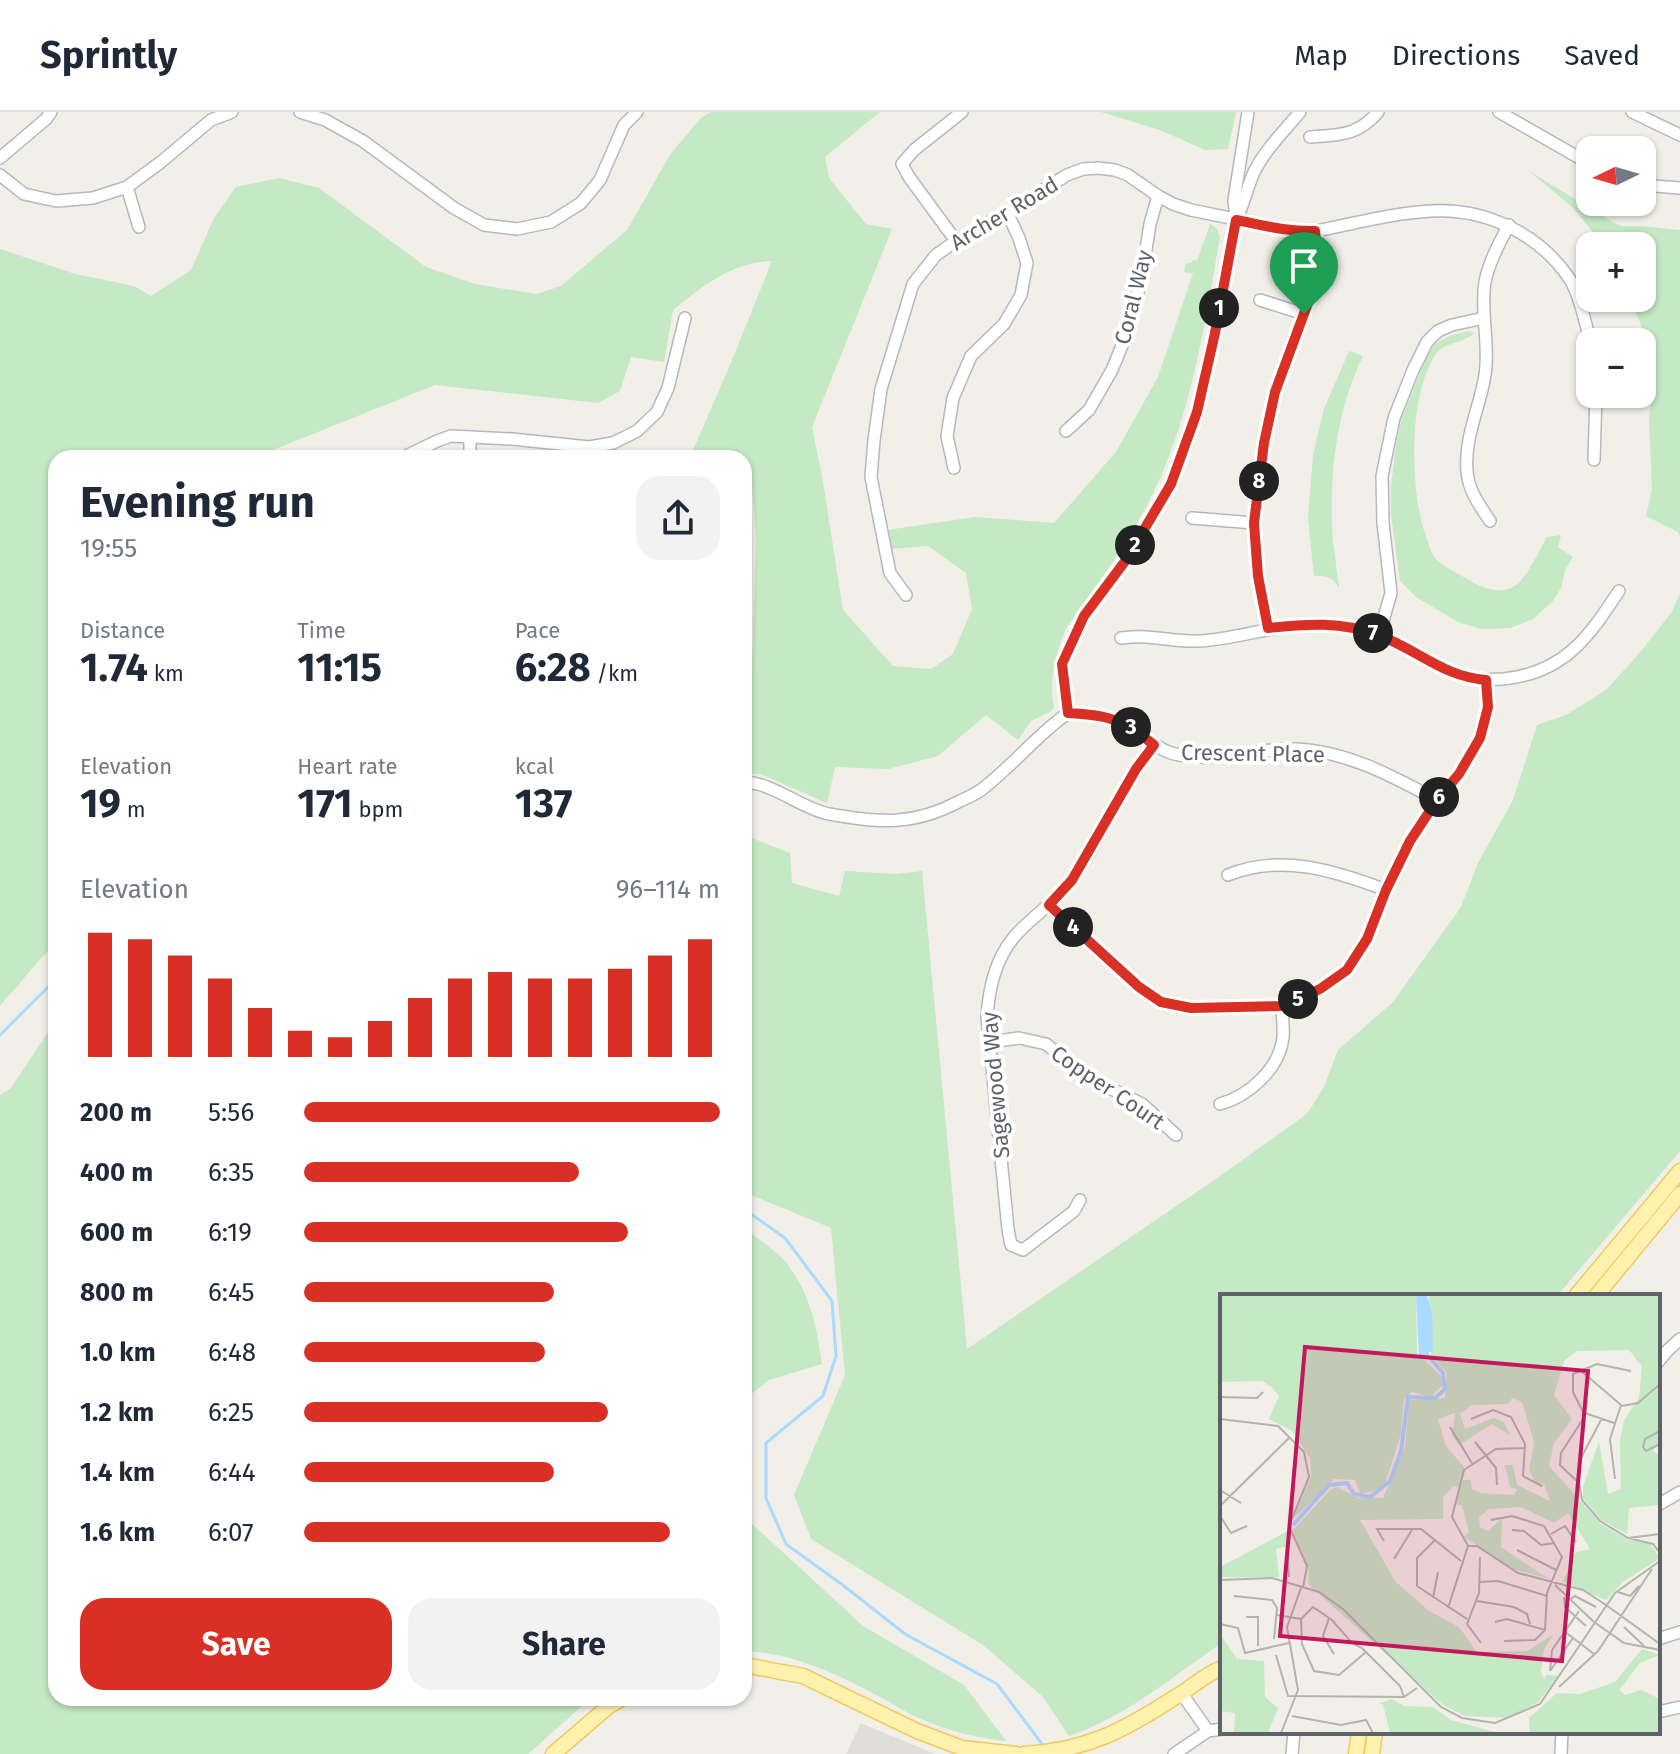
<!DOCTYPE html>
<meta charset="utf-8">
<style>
body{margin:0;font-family:"Fira Sans",sans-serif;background:#f2f2f3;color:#1f2937;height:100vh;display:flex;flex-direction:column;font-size:30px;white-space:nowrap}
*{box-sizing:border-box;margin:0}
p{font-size:26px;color:#747a83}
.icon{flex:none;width:44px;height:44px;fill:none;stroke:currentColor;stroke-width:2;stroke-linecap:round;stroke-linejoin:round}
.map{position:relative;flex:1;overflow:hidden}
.side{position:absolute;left:48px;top:338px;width:704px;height:1256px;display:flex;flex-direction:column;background:#fff;border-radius:24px;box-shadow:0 2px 6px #0004}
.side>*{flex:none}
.needle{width:52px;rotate:265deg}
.tools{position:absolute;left:1576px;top:24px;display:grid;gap:16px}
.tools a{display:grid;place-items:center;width:80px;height:80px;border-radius:16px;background:#fff;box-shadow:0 2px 6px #0004;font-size:40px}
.pin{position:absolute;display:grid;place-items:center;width:68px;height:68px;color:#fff;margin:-82px -34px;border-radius:50% 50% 50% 0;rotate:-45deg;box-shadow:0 0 8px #0007}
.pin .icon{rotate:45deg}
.km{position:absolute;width:40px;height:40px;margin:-20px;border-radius:50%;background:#222;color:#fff;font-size:22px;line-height:40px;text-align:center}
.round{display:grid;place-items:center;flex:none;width:84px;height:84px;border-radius:24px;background:#f2f2f3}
.head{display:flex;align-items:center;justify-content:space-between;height:136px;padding:0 32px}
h1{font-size:44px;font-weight:700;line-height:60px}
.stats{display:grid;grid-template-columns:repeat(3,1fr);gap:12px;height:136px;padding:8px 32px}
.stats div{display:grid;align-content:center}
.stats b{font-size:40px;font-weight:700}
.stats small{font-size:22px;font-weight:400}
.stats p{font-size:22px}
.chart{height:224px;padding:16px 32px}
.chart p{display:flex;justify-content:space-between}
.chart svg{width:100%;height:144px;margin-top:8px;stroke:#d93025;stroke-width:6}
.action{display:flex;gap:16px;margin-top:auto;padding:16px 32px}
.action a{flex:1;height:92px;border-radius:24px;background:#d93025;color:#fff;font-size:32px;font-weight:700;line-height:92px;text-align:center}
.action a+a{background:#f2f2f3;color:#1f2937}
ul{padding:0 32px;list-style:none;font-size:26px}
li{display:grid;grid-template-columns:128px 96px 1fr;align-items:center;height:60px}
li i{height:20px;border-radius:10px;background:#d93025}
header{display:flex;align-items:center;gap:48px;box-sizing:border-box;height:112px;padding:0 40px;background:#fff;border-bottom:2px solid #e0e1e3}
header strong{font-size:38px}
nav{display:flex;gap:44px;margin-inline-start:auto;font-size:28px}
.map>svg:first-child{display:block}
.industrial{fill:#e0deda}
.green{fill:#c5e8c5}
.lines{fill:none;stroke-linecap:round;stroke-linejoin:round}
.stream{stroke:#aadaff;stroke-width:3}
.minor-casing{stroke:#b5b8bc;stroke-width:14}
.major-casing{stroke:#f2c960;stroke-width:17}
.minor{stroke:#fff;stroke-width:11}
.major{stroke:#fff2af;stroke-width:14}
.route-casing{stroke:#fff;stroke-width:16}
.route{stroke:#d93025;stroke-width:10}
.labels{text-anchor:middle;stroke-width:8;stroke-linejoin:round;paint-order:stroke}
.street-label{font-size:22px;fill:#5f6368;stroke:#fff}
.inset-river{fill:none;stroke:#aadaff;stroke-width:4}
.inset-road{fill:none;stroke:#b3b3b1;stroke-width:2}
.view{fill:#c2185b;fill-opacity:0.15;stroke:#c2185b;stroke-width:4}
.inset-edge{fill:none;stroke:#5f6368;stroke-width:4}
</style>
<header>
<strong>Sprintly</strong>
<nav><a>Map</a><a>Directions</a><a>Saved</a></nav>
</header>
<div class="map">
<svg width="1680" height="1642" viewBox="0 0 1680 1642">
<rect width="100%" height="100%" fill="#f1efe8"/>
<polygon class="industrial" points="861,1611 935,1642 846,1642"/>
<g class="green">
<path d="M711,0H880L825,45L829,66L866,112L892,117L812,315L822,364L843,498L893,554L931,557L953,542L972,497L966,461L928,434L890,437L887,418L975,405L1054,411L1116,340L1158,265L1193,161L1184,160L1185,152L1191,151L1193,148L1197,149L1210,112C1216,114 1218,119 1220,125C1205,209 1193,294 1157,373C1133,425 1099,470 1066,516C1056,541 1048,568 1054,595L1050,600L1031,609L1018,628L986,603L938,644L888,657L835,655L827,691L760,662L744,661V584L752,556L756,427L751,360L744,357V346H691L694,336L730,253L772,149C732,150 703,174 673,198L664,250L631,245L620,279L598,291L435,273L253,346H56V832L42,845L0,894V137L75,162L134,174L151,184L191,158L214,106L236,75L279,66L319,76L426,155L475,172L537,182L561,174L627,118L671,41L701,6Z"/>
<polygon points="1101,0 1236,0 1228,37 1205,38 1160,18"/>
<polygon points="1529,59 1614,111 1622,114 1641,114 1680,118 1680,425 1678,420 1646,404 1652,378 1649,306 1654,264 1640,210 1629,186 1642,186 1642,134 1605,134 1572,95"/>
<path d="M1469,219L1474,221C1460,234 1444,228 1434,245C1408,287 1410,380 1426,425C1429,432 1431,442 1436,447C1444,455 1457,461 1467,467C1479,475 1499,483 1513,475C1526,469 1539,438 1547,425L1561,423L1558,435L1573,445L1565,458L1561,476L1553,489L1533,507L1510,516L1481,517L1458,510L1416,485L1400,469L1391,402V374L1396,333L1402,306L1426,246L1434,233L1449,224Z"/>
<path d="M1349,239L1363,244C1337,297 1330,356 1332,414C1333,435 1337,456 1339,476C1332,464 1327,464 1314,464L1308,407L1313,343L1324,297Z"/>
<path d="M1680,481V1039L1557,1184H1222V1531C1170,1566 1129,1603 1069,1624L1043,1585L983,1533L811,1427L794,1383L845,1263L831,1116L744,1080V723L790,741L792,771L839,784L845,759L896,762L922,759L967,1237L1210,1071L1307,1002L1324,975L1338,938L1393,890L1461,795L1478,751L1513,688L1537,613L1566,603L1606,578L1637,544L1672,500Z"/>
<polygon points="56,908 56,1586 591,1586 528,1642 0,1642 0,983 11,976"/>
<path d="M744,1116C758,1127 776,1138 787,1152C810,1180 817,1217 822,1252L769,1268L746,1286L744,1289Z"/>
<path d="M744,1396L748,1408L863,1514L964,1573L1006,1629C979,1626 953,1620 928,1610C912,1604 898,1595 884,1587C839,1563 795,1541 744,1539Z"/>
</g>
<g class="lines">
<g class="stream">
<polyline points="0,923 56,867"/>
<polyline points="744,1097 785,1126 832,1189 836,1244 823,1284 766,1331 766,1386 786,1432 844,1474 905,1522 997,1572 1045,1636"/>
</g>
<g class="minor-casing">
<g id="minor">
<polyline points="300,0 325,8 363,29 454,96 484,113 517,117 551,110 581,91 600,68 624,13 637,0"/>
<polyline points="1499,0 1590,52"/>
<polyline points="1632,0 1680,23"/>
<path d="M1310,25C1338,23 1358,24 1378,0"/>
<polyline points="0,46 46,7 51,0"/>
<polyline points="0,63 24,82 56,89 93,86 127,75 161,50 211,8 232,0"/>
<polyline points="1642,73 1680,76"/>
<polyline points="127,75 139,115"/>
<path d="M1236,108C1244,92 1247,76 1254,60C1265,38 1284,19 1300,0"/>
<polyline points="956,129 909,65 902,52 914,38 962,0"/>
<polyline points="1260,188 1304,202"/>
<polyline points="1066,319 1089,298 1112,258 1130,214 1142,163 1150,112 1158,84"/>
<polyline points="402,346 437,329 451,324 512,327 589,335 613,331 637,319 657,300 668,276 685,206"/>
<polyline points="470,346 470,325"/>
<polyline points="1594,348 1596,282"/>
<polyline points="954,356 947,324 953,286 971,244 1004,212 1021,183 1027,151 1019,126 1007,100"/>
<polyline points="1192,406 1254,411"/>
<path d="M1490,409C1480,394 1468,378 1467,359C1464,326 1480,295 1485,263C1490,232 1480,201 1485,170C1489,150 1499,131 1509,113"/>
<path d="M906,483L890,461L871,365L874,328L881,277L913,172L936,143L956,129L1007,100L1067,63L1083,57L1098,56L1115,58L1128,63L1158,84L1173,92L1191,98L1299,120L1315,119C1353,112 1392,101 1431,99C1485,96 1538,121 1569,166C1578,178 1587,215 1590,230"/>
<polyline points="1268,516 1258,464 1254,411 1264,331 1275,280 1304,202 1318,159 1315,119"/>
<polyline points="1379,523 1391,481 1383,411 1382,364 1394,306 1413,258 1427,230 1438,219 1452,213 1484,206"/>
<path d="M1121,526C1129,525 1138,524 1146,525C1164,526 1182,530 1200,529C1245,526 1286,508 1333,513C1348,514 1365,517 1380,523C1404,533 1426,550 1450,560C1467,568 1485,568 1503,567C1564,561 1588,526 1619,479"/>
<polyline points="1068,601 1062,552 1084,504 1126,448 1171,372 1197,300 1215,221 1236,108 1234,88 1248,0"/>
<path d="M1068,601C1091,602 1113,603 1133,616C1148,626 1160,640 1179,643C1217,651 1257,636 1295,637C1347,639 1392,664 1437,688"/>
<path d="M744,670C774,671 800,696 829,702C879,711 914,714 960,689C969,685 979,681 986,674C1015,651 1038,622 1068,601"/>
<path d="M1228,763C1280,741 1336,759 1386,778"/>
<polyline points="1049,793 1139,875 1161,890 1191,896 1282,894 1320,877 1347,858 1367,827 1386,778 1410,729 1437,688 1459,662 1480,626 1488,595 1486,568"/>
<polyline points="991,930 1019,926 1046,932 1087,965 1142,992 1176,1023"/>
<path d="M1220,992C1249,984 1279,957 1283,926C1284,916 1282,904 1282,894"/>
<path d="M1080,1088L1074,1099L1023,1138L1011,1133L1008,1117L987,905C989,876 995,848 1014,825C1033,803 1059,788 1075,764C1103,721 1123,674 1154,633"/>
<polyline points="1658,1250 1667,1239 1680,1227"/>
<polyline points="1658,1393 1680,1380"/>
<polyline points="1658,1527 1680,1520"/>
<polyline points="1182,1582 1208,1619"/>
<polyline points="1658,1600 1680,1595"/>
<polyline points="1174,1642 1208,1619 1222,1617"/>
<polyline points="1292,1642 1294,1620"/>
<polyline points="1561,1642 1562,1620"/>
</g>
</g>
<g class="major-casing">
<g id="major">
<polyline points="1576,1184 1680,1059"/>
<polyline points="1596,1184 1680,1082"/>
<polyline points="744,1553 803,1564 917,1619 962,1636 1016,1642"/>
<polyline points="553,1642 609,1594 623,1586"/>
<path d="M1023,1642C1085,1639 1123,1619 1174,1586C1190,1577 1205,1562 1222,1556"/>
<polyline points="1356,1642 1359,1620"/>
<polyline points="1372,1642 1375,1620"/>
</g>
</g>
<use href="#minor" class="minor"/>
<use href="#major" class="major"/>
</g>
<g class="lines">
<g class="route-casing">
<path id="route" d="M1236,108C1262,113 1288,120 1315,119C1317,138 1319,154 1315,172L1275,280L1264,331L1254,411L1258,464L1268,516C1305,512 1342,509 1378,523C1417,537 1441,564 1486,568L1488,595L1480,626L1459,662L1437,688L1410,729L1386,778L1367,827L1347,858L1320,877L1282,894L1191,896L1161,890L1139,875L1049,793L1072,768L1136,657L1154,633C1122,607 1109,603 1068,601L1062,552L1084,504L1126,448L1171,372L1197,300L1215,221Z"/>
</g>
<use href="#route" class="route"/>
</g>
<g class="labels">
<g class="street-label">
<text transform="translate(1004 101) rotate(-31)" y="8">Archer Road</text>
<text transform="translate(1133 185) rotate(-76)" y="8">Coral Way</text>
<text transform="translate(1253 641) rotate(1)" y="8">Crescent Place</text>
<text transform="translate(995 973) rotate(-95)" y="8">Sagewood Way</text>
<text transform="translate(1108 975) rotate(34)" y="8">Copper Court</text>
</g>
</g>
<g transform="translate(1220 1182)">
<rect width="440" height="440" fill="#f1efe8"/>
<path d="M0,1H196L197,59L221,82L223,91L211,103L192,98L184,105L181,140L166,187L158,196L140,200L135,186L114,185L72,226L91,183L90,164L72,137L49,125L59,102L53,94L42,87L0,88ZM209,1H440V148L433,157L440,162V211L409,214L407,240L381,226L363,204V193L379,147L388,200L401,195L400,146L404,126L419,104L422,72L409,56L357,57L344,67L334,101L352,125L334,149L329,172L381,230L408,246L429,249L440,264L403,288L386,306L343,288L354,259L370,255L348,219L334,229L301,213L269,215L259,223L260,233L268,237L282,224L281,253L329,285L293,275L244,243L249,238L242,212L236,210L243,186H251L252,195L261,199L294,201L297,195L290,193L285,171H293L297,191L330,207L324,190L315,188L309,176L314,148L302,108L292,104L288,110L252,111L240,120L245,135L274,124L284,128L290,141L272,130L239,151L232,141L235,119L218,125L226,152L244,173L240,194L233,192L223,203V225L140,226L175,287L209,317L239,333L257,358L307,357L334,340L324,355L321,378L324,386L326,381L339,382L317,409L288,424L245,422L223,411L88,290L89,277L72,237L110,196L117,193L138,204H163L185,153L189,106L225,104L227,79L211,61ZM68,237L71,251L56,255L59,283H0V273ZM0,340L17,365L44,367L45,403L58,414L48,439H14L15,419L0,417ZM422,355L440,361L420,369L399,396L405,401L421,396L440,405V439H310L309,424L337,399L360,400L395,388ZM172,405L184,412L213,413L231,426L278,439H170L163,410H158Z" fill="#c5e8c5"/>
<path d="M196,1H207L212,19L213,56L199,65Z" fill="#aadaff"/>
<path class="inset-river" d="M73,231L109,191L127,189L134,200L150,203L170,187L181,157L188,103L215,104L225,95L223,79L205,58"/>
<path class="inset-road" d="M359,75L401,111L390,145L395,185M411,77L377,70L353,80V98L365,122L341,159L340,171L359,189L362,206L380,227L408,244L433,250L440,259M0,103L37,104L43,98M402,112L418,109L440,90M365,119L394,129M0,125L58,132L84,158L89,183L69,232L87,272L83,294M251,125L273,116L291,123L305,150L303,182L322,192M230,133L253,171M440,137L425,145L423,153L426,157L440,150M255,148L276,174L277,191M361,164L382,124M0,196L21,209M0,212L70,143M0,222L11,239L27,232M271,226L292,222L324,232L342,263L327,299L325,336L315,346L284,347M292,236L304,237L321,251L335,249M331,240L345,232L356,248M408,244L440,240M215,246L197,264V292L247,325M164,247L157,235H201L241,267M248,252H257L298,279L363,296L386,311M248,252L232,223L244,176L276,155L305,154M67,254L69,283M297,256L336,276M260,263L259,299L247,330L261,349M174,265L193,234M0,286L52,284L99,298L123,315L221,413L242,424L275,429L320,410L395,299L440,267M260,288L278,287L327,302M335,291L374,328M398,298L410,302L419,292M14,302L52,306L57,314L54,345M344,303L345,313L366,332M213,304L218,278M351,305L355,302L376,313M257,307L294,313L307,320L310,330M386,311L440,350M228,314L248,252M57,321L81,325M26,323H38V352M109,324L103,342L114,360M275,328L287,325L325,336M374,328L404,349L440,356M0,330L18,334L25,359L69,349M404,333L424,352M344,337L374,360M146,358L119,381L94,377L82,350L81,325L93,313L112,326L132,349L142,354L180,392L184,403M56,361L68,402L184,403L197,394M330,377L332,356L359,317M330,377L353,344M339,393L378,357L432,275M72,422L121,431L146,426L153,439M61,439L78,396L67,333L81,294"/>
<path class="view" d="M85,53L368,77L342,367L60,342Z"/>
<rect width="440" height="440" class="inset-edge"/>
</g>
</svg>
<div class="tools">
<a><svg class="needle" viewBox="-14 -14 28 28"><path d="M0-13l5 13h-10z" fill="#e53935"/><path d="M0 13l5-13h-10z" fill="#747a83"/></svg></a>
<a>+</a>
<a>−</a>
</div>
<div class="pin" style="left:1304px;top:202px;background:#1e9e55"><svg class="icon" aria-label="arrive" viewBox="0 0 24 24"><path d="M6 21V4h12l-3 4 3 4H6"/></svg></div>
<b class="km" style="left:1219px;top:196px">1</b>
<b class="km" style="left:1135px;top:433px">2</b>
<b class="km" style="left:1131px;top:615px">3</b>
<b class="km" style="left:1073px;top:815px">4</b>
<b class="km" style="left:1298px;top:887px">5</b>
<b class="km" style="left:1439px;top:685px">6</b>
<b class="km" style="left:1373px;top:521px">7</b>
<b class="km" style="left:1259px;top:369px">8</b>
<section class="side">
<div class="head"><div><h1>Evening run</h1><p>19:55</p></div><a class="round"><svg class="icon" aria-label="share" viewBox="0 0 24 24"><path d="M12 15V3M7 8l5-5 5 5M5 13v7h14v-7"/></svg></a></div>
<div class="stats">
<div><p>Distance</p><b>1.74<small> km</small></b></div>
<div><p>Time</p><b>11:15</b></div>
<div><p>Pace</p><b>6:28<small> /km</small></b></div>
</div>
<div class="stats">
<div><p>Elevation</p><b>19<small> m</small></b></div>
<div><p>Heart rate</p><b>171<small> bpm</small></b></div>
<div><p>kcal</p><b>137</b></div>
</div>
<div class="chart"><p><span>Elevation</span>96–114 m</p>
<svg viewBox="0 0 160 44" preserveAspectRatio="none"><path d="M5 44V6M15 44V8M25 44V13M35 44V20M45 44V29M55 44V36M65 44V38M75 44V33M85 44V26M95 44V20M105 44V18M115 44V20M125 44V20M135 44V17M145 44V13M155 44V8"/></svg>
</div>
<ul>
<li><b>200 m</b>5:56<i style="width:100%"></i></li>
<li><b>400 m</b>6:35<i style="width:66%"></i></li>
<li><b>600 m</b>6:19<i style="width:78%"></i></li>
<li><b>800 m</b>6:45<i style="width:60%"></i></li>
<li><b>1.0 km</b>6:48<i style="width:58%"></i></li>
<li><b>1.2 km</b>6:25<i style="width:73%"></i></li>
<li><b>1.4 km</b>6:44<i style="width:60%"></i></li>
<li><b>1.6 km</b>6:07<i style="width:88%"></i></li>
</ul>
<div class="action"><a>Save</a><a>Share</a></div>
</section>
</div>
